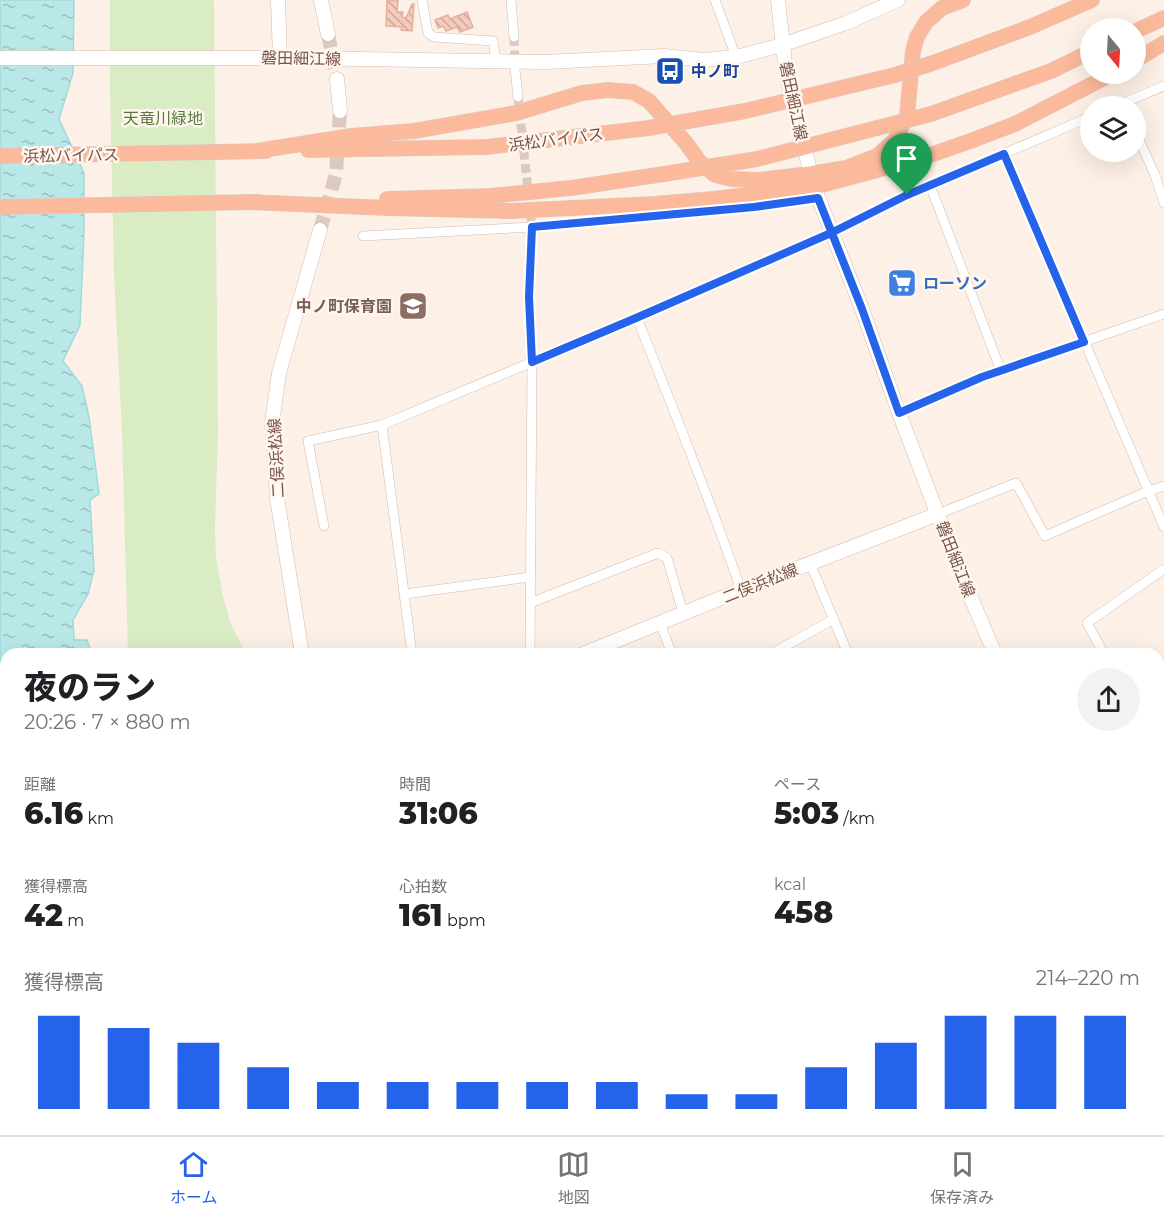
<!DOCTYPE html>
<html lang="ja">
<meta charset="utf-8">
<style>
body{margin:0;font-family:Montserrat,"Noto Sans JP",sans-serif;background:#f2f2f2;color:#202124;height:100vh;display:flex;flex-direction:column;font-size:22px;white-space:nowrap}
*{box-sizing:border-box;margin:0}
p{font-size:20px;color:#757577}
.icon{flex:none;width:33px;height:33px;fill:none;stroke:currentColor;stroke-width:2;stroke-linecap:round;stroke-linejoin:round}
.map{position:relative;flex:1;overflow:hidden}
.details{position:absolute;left:0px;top:648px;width:1164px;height:488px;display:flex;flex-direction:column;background:#fff;border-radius:18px 18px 0 0;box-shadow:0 6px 24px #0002}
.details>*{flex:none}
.needle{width:39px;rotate:162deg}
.controls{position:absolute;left:1080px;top:18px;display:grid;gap:12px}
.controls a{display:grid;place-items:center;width:66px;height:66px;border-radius:50%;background:#fff;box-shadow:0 6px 24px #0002;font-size:30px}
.pin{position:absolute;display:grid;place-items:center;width:51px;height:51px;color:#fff;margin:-62px -26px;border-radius:50% 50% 50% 0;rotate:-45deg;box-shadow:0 0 6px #0007}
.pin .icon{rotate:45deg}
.round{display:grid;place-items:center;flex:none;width:63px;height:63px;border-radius:32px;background:#f2f2f2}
.overview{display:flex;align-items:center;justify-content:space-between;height:102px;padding:0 24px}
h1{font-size:33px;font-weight:800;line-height:45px}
.figures{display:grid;grid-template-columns:repeat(3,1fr);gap:9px;height:102px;padding:6px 24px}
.figures div{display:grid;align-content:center}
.figures b{font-size:30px;font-weight:800}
.figures small{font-size:16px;font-weight:400}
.figures p{font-size:16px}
.chart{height:168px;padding:12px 24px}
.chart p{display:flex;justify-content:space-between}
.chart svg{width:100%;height:108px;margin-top:6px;stroke:#2563eb;stroke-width:6}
.tabs{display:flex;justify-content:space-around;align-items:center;height:84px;border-top:2px solid #e0e0e0;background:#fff;font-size:16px;color:#757577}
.tabs a{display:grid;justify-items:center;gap:3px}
.tabs .on{color:#2563eb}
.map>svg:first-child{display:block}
.green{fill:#daecc4}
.water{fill:url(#water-ripples);stroke:#a0dadb;stroke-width:1.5}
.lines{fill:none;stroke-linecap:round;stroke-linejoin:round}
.stream{stroke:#a0dadb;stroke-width:4}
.building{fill:url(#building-back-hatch);stroke:#e7af9d;stroke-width:1.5}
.minor-tunnel{stroke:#dccac0;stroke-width:9;stroke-dasharray:9 4.5;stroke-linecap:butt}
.secondary-tunnel{stroke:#dccac0;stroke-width:14;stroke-dasharray:14 7;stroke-linecap:butt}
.minor-casing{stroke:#d3baae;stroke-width:10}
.tertiary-casing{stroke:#d3baae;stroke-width:14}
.secondary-casing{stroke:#d8baae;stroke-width:15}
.trunk-casing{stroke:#d9cfcc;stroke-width:16}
.minor{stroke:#fff;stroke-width:9}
.tertiary{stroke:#fff;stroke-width:12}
.secondary{stroke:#fff;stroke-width:14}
.trunk{stroke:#fcba9c;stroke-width:15}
.trunk-bridge-casing{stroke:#d9cfcc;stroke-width:16;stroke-linecap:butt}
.trunk-bridge{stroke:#fcba9c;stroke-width:15}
.route-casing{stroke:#fff;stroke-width:12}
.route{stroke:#2563eb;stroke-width:8}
.labels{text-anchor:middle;stroke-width:5;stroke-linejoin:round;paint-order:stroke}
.street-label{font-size:16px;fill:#79544a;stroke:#fff6ee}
.transit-label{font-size:16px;font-weight:bold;fill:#164399;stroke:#fff6ee;text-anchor:start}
.park-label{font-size:16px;fill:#58793e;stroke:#fff6ee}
.shop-label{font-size:16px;font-weight:bold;fill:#366cbe;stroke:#fff6ee;text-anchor:start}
.education-label{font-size:16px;font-weight:bold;fill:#785e54;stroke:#fff6ee;text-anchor:end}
</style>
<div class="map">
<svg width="1164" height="1135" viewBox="0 0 1164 1135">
<defs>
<pattern id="water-ripples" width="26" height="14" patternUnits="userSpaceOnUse" patternTransform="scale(1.5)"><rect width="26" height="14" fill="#bae8e8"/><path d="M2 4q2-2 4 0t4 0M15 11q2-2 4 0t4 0" fill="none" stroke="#9cbfbe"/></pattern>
<pattern id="building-back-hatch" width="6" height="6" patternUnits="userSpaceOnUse" patternTransform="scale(1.5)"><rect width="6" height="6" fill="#f4cbbd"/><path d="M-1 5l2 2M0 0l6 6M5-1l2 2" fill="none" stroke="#caa79c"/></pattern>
</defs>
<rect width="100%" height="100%" fill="#fdf1e7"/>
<g class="green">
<polygon points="110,0 214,0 218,432 215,531 216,558 223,596 230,622 246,654 128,654 122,433 114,275 110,91"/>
<polygon points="189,1130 352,1130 353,1135 190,1135"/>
</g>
<polygon class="water" points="0,0 74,0 73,73 59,119 84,173 84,232 80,325 63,361 82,386 89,417 99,494 90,500 94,570 88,594 73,620 74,640 87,640 92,654 6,654 6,1130 114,1130 117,1135 0,1135"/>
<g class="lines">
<polyline class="stream" points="716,1130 718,1135"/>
</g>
<g class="building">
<polygon points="387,0 398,0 397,12 403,12 402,17 406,18 412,4 414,4 412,31 401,30 402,27 386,26"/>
<polygon points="467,12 473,27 460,32 457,27 446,31 443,26 438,28 435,20 448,15 450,19"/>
</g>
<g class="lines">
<g class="minor-tunnel">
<polyline points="514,37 515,67"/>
<polyline points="518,97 532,227"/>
</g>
<g class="secondary-tunnel">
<polyline points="328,34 337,79"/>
<polyline points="320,230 336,174 340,111"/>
</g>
<g class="minor-casing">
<g id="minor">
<polyline points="422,0 428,33 434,37 493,41 496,61"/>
<polyline points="511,0 514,37"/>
<polyline points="715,0 736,57"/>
<polyline points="515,69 518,97"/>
<polyline points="1116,106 1164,86"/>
<polyline points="1136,133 1155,175 1164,203"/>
<polyline points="1004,154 1164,527"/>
<polyline points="930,185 1001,371"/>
<polyline points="363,236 532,227 754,207 818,198"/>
<polyline points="637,318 831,233 907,195 1090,117"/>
<polyline points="899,413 982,377 1164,314"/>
<polyline points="382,425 412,654"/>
<polyline points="938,514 1016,483 1045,536 1148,491 1164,486"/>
<path d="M324,526L308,441L382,425L637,318C673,408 709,498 741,590"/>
<polyline points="810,563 848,654"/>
<polyline points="405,594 530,577"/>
<polyline points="530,603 658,553 667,558 683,613"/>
<polyline points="660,623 672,654"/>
<polyline points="530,654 532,362 529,297 532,227"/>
<polyline points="771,654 834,619"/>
<polyline points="1104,654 1087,623 1164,569"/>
<polyline points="1158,765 1164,778"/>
<polyline points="1158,789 1164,785"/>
<polyline points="1158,959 1164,957"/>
<polyline points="498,1130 500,1135"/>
<polyline points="876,1130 878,1135"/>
<polyline points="968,1130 970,1135"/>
<polyline points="537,1135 552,1130"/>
<polyline points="943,1135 953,1130"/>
</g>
</g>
<g class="tertiary-casing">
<polyline id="tertiary" points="574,1130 575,1135"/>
</g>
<g class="secondary-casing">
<g id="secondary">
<polyline points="278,0 280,58"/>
<polyline points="321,0 328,34"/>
<polyline points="778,0 786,73 814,187 862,309 899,413 957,565 995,654"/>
<polyline points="0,58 299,58 546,62 664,56 704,60 736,57 782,45 846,23 898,0"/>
<polyline points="337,79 340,111"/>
<polyline points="302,654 277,498 272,423 279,373 320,230"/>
<polyline points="583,654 741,590 938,514"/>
<polyline points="1158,1031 1164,1044"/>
<polyline points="401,1130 402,1135"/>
</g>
</g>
<g class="trunk-casing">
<g id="trunk">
<polyline points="1136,31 1164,18"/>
<polyline points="1136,60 1164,43"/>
<polyline points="930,64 1030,27 1092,0"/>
<polyline points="931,114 1051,71 1090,52"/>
<polyline points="308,150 487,147 649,128"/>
<polyline points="257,151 351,136 414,131 516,113 582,93 608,90 633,92 649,101 686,143 699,161 715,175 732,179 759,180 810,174 846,168 877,156 895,140 907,116 913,51 917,37 926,22 942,8 963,0"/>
<polyline points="0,156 266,151"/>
<polyline points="387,199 490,196 571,188 664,174"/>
<polyline points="248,202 388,208 511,211 654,204 713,199 814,187 922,158 973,140 1015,124 1112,74"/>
<polyline points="0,207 258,202"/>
</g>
</g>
<use href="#minor" class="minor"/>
<use href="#tertiary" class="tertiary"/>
<use href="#secondary" class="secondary"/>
<use href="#trunk" class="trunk"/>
<g class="trunk-bridge-casing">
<g id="trunk-bridge">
<polyline points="649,128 745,111 895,75 930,64"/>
<polyline points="664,174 757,159 931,114"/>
</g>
</g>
<use href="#trunk-bridge" class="trunk-bridge"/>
</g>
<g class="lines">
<g class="route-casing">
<polyline id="route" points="907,195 831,233 636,318 532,362 529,297 532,227 754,207 818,198 862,309 899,413 982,377 1084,342 1004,154 907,195"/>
</g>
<use href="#route" class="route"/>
</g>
<defs>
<g id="bus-square" transform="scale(1.5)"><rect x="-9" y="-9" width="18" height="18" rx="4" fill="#1a4fb4" stroke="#fff6ee"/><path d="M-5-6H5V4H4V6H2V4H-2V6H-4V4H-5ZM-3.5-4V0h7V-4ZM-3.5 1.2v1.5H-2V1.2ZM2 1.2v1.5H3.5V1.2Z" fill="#fff"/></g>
<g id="supermarket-square" transform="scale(1.5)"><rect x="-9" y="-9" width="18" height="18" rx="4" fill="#3f7fe0" stroke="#fff6ee"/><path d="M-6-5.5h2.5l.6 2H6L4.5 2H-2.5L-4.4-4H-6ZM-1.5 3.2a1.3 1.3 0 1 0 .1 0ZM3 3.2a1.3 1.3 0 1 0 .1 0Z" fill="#fff"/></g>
<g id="school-square" transform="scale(1.5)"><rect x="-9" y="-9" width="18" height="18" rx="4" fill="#8d6e63" stroke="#fff6ee"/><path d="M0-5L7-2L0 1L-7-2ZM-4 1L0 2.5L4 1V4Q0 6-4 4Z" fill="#fff"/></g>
</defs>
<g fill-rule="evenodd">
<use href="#bus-square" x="670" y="71"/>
<use href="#supermarket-square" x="902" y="283"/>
<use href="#school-square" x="413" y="306"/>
</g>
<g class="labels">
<g class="street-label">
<text transform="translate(301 58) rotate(1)" y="6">磐田細江線</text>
<text transform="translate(794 101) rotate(78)" y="6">磐田細江線</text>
<text transform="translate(556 139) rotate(-7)" y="6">浜松バイパス</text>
<text transform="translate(71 155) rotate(-1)" y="6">浜松バイパス</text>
<text transform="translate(276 458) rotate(-93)" y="6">二俣浜松線</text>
<text transform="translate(956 559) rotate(69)" y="6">磐田細江線</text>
<text transform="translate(760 583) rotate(-22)" y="6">二俣浜松線</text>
</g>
<g class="transit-label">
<text x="691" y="77">中ノ町</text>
</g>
<g class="park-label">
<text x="163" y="124">天竜川緑地</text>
</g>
<g class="shop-label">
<text x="923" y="289">ローソン</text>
</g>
<g class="education-label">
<text x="392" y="312">中ノ町保育園</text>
</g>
</g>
</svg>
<div class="controls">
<a><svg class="needle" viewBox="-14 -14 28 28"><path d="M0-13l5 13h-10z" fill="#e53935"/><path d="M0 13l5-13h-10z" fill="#757577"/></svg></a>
<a><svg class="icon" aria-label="layers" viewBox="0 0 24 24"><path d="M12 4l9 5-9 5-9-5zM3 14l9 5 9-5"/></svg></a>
</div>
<div class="pin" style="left:907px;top:195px;background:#1e9e55"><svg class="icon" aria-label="arrive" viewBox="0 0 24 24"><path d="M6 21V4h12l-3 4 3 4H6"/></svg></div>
<section class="details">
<div class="overview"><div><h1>夜のラン</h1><p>20:26 · 7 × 880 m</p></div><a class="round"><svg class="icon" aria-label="share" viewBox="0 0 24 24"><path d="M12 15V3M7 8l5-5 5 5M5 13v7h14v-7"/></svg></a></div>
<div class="figures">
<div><p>距離</p><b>6.16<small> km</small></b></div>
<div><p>時間</p><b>31:06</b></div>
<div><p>ペース</p><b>5:03<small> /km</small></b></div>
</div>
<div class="figures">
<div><p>獲得標高</p><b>42<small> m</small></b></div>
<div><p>心拍数</p><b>161<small> bpm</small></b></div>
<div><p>kcal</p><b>458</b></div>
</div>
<div class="chart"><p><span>獲得標高</span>214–220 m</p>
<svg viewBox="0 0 160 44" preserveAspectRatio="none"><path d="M5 44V6M15 44V11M25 44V17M35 44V27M45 44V33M55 44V33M65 44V33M75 44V33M85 44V33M95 44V38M105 44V38M115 44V27M125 44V17M135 44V6M145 44V6M155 44V6"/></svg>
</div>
</section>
</div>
<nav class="tabs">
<a class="on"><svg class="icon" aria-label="home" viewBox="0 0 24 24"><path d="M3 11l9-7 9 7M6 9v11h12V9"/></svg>ホーム</a>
<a><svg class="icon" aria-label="map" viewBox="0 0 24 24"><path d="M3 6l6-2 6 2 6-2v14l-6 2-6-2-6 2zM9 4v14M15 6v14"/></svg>地図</a>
<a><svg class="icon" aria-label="saved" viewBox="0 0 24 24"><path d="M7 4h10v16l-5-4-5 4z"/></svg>保存済み</a>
</nav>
